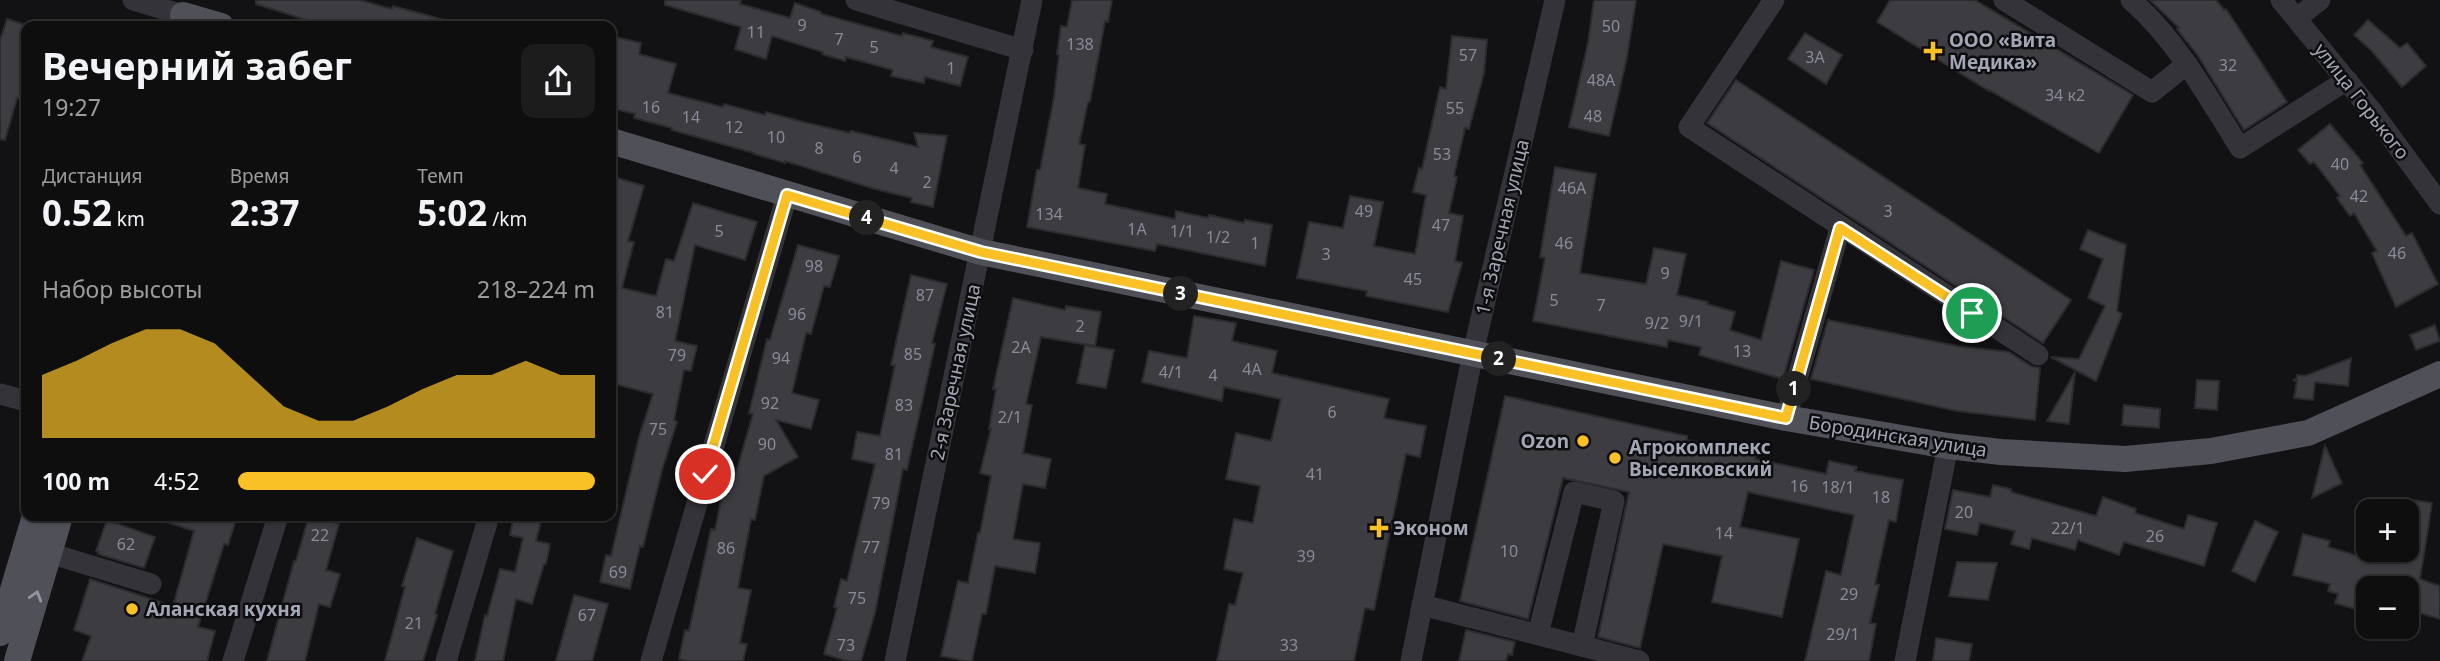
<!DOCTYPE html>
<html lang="ru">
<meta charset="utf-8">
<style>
body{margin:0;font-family:"Noto Sans",sans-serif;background:#1c1c1d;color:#f1f3f6;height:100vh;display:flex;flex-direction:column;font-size:26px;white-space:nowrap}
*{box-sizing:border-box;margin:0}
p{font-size:23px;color:#9b9c9e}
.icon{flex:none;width:38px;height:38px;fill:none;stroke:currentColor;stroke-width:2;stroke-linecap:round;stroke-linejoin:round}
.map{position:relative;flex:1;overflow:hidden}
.sheet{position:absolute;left:21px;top:21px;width:595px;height:500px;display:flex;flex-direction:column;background:#0e0e0f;border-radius:14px;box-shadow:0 2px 5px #0004,0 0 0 2px #2e2e2f}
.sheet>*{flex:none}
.tools{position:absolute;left:2356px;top:499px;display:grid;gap:14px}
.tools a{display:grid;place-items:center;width:63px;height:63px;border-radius:14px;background:#0e0e0f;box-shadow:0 2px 5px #0004,0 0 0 2px #2e2e2f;font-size:35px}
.pin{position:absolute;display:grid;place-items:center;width:60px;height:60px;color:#fff;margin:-30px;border:4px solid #fff;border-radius:50%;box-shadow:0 2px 7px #0007}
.km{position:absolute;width:35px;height:35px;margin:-18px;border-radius:50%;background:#222;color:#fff;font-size:19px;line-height:35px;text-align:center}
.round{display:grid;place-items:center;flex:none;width:74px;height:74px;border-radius:14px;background:#1c1c1d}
.headline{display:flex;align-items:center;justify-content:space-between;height:119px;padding:0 21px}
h1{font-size:38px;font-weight:700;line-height:52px}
.metrics{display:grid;grid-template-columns:repeat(3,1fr);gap:10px;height:119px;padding:7px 21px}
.metrics div{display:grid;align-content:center}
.metrics b{font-size:35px;font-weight:700}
.metrics small{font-size:19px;font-weight:400}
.metrics p{font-size:19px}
.chart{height:196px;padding:14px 21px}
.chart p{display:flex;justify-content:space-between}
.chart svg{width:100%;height:126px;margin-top:7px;fill:#f9c125;opacity:.7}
ul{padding:0 21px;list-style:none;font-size:23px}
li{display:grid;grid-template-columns:112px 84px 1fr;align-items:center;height:52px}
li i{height:18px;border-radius:9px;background:#f9c125}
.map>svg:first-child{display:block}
.building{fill:#3c3c41;stroke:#2c2c30;stroke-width:2}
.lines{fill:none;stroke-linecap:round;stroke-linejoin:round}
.minor{stroke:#333339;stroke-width:21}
.major{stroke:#4f5058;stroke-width:26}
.oneway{stroke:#9296a2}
.route-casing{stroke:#fff;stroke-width:14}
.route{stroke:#f9c125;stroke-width:9}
.poi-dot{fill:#f9c125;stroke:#0d0d0f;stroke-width:2.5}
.labels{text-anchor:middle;stroke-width:5;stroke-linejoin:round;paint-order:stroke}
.number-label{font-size:16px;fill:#898c98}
.poi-label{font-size:19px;font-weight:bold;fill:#a3a7b5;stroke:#0d0d0f;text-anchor:start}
.street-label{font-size:19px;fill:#a3a7b5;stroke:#0d0d0f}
</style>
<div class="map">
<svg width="2440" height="661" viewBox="0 0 2440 661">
<rect width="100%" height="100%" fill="#121214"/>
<g class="building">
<polygon points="256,0 360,0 392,9 393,6 448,21 447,26 326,26 256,4"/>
<polygon points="665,0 741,0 740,4 790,18 795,3 821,12 821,14 902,36 903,33 933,41 931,47 968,57 960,86 925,77 924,83 891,76 893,70 846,57 845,61 822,54 823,52 772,36 766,59 735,49 741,27 665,5"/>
<polygon points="1072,0 1112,0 1108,22 1105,21 1090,102 1088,102 1079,144 1085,145 1078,188 1107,194 1105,204 1175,219 1176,211 1208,218 1209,215 1244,223 1245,220 1272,225 1265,266 1157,244 1155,251 1027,227 1037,170 1040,170 1054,97 1059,55 1057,54 1061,26 1067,27"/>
<polygon points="1594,0 1636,0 1627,57 1609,136 1569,127 1588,43"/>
<polygon points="1890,0 1975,0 2133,95 2099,153 1989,90 1989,91 1877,22"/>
<polygon points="2150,0 2216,0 2224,10 2226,9 2287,102 2244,130 2198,56 2177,29 2179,28"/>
<polygon points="7,19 26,25 26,78 20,99 17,98 5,140 0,139 0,40"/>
<polygon points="2368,20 2400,48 2407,43 2426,66 2402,87 2372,51 2354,35"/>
<polygon points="1805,33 1842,55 1826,84 1788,59"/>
<polygon points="611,36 641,43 639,54 676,64 668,93 723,107 724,104 765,115 766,112 803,122 850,133 851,131 918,147 914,133 947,136 933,207 911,202 912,198 875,189 785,161 785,163 754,154 754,153 672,130 672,128 634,118 635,114 611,108"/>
<polygon points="1452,36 1487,40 1484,73 1469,129 1465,128 1454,176 1457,177 1449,213 1463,216 1455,261 1462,263 1448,312 1366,296 1367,291 1297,278 1309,222 1343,228 1350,196 1383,202 1374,246 1415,254 1426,195 1413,192 1419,168 1422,169 1440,87 1446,89"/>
<polygon points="1736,80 2071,300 2043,343 1707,123"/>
<polygon points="2330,124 2363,163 2360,165 2406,236 2412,233 2438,284 2396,307 2372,253 2377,251 2354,213 2350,216 2337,198 2340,196 2314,162 2310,164 2298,150"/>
<polygon points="1555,167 1596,174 1580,273 1646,284 1654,248 1686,254 1677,295 1708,302 1707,304 1735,312 1730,330 1761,340 1781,261 1814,270 1783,379 1699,355 1701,347 1668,340 1667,347 1533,321 1545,258 1540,257"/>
<polygon points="617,178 644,186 628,241 634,242 622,288 656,296 666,259 674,261 693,203 757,222 745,260 695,245 675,341 697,346 691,371 684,370 674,420 677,422 662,470 643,547 640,546 630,589 600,582 606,555 611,556 639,437 653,394 611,383 611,199"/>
<polygon points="2088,230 2126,245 2117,311 2122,314 2096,381 2051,357 2079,359 2105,306 2088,298 2103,259 2080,249"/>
<polygon points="798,245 839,256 830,287 824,286 811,334 806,333 792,393 819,400 811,429 776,420 798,457 764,476 755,520 751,519 738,588 751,590 740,643 747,644 743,661 688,661 679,659 685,630 689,631 711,529 715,530 725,481 733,483 753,414 749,413 767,339 770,340"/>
<polygon points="911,275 947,284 932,343 935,344 907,470 903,469 875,613 861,661 847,661 824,654 837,608 834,607 841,579 847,581 875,464 852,459 857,432 880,436 895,365 891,365"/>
<polygon points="1013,298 1065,310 1066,306 1101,312 1095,346 1041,337 1026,404 1032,405 1023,453 1051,459 1045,488 1023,484 1013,539 1040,543 1035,573 995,566 986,614 982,614 972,661 965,661 941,656 958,581 968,583 978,533 980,533 991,476 980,473 991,429 989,429 996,389 993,389"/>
<polygon points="1194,316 1236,323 1232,341 1277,351 1272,373 1389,399 1384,418 1426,426 1420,457 1406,454 1374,610 1365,608 1354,661 1217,661 1229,604 1235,605 1243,573 1224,569 1234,519 1253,523 1260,486 1226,479 1236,433 1271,441 1281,399 1224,387 1222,401 1142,382 1149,351 1187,358"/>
<polygon points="1828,320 1957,346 2009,352 2031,366 2040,368 2035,420 1957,411 1811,379"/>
<polygon points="2435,325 2440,341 2416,350 2410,335"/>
<polygon points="1085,345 1114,350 1106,388 1077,383"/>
<polygon points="2351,358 2348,386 2315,382 2313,400 2294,398 2297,381 2293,380 2297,379 2297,375 2305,376"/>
<polygon points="2075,372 2069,424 2047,421"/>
<polygon points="2197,380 2219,381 2217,410 2195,408"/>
<polygon points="1505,396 1687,436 1687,440 1756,454 1755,459 1826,474 1829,461 1857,467 1855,471 1903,480 1896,522 1889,520 1875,584 1879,585 1870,623 1876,624 1869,661 1805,661 1826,571 1841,575 1854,515 1748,492 1740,527 1799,539 1782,617 1712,602 1722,556 1663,544 1640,648 1598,637 1629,492 1563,478 1528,619 1460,601"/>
<polygon points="2124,405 2160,409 2159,428 2122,425"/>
<polygon points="2325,446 2342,483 2312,498"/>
<polygon points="1993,485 2011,489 2011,492 2096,516 2103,497 2136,509 2135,513 2184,529 2188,515 2217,523 2204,566 2124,542 2119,555 2078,540 2075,550 2032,538 2029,549 2011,544 2015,531 1980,523 1977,535 1945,529 1953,490 1990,497"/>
<polygon points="2406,499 2432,503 2420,579 2440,586 2440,619 2406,609 2406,588 2362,588 2355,609 2335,603 2338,594 2328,591 2330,584 2293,575 2303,534 2330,541 2328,547 2372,560 2374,550 2406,550"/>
<polygon points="160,516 237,516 228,545 224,544 198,627 215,631 207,661 82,661 91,636 74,630 90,579 173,606 194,531 160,520"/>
<polygon points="309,516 339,524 326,570 340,574 330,607 319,604 305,661 267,661 294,561 296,561"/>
<polygon points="514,516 541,521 536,541 550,544 546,564 544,564 532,604 516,599 503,661 475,661 485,615 487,616 500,569 515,572 523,538 510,535"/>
<polygon points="107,520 155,537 144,568 98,554 99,552 96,551"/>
<polygon points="2255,521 2278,532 2255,582 2232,571"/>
<polygon points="417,538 453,551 435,614 437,615 423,661 385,661 405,587 402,586"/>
<polygon points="1957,562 1997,563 1988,600 1949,596"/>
<polygon points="574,595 608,604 592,661 556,661"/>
<polygon points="1466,630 1515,642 1512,655 1508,654 1506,661 1459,661"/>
<polygon points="1936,638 1972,644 1969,661 1933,661"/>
</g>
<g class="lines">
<g class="minor">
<polyline points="133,0 183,15"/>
<polyline points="856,0 1023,50"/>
<polyline points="1774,0 1689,127 2038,355"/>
<polyline points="2004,0 2152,92 2187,64"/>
<path d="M2131,0C2177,40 2208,97 2240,148L2347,80"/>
<polyline points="2281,0 2374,114 2440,204"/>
<polyline points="2297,18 2320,0"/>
<polyline points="0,394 26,401"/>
<polyline points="1786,418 1840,228"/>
<polyline points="49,553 151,584"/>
<polyline points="1422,605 1582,646"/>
<polyline points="1538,634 1574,492 1614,501 1582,646 1639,661"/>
<polyline points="233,661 278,516"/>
<polyline points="446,661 489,516"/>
<polyline points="651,661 787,195"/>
<polyline points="895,661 1032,0"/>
<polyline points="1411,661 1473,353 1555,0"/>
<polyline points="1905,661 1948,446"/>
</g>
<g class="major">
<polyline points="183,15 221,26"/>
<polyline points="611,141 981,252 1786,418 1948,446 2001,452 2125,459 2211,451 2308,433 2440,374"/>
<polyline points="0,633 35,516"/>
<polyline points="17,661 60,516"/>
</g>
</g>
<defs><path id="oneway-chevron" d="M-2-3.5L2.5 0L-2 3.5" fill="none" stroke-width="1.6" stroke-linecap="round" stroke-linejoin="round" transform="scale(1.75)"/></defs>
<use class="oneway" href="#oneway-chevron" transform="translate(36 596) rotate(-73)"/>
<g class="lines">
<g class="route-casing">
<polyline id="route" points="705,474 787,195 981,252 1786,418 1840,228 1972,313"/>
</g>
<use href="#route" class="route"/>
</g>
<g class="poi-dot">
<path d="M1929.5 40.5h7v7h7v7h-7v7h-7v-7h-7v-7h7z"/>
<circle cx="1583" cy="441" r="7"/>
<circle cx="1615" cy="458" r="7"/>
<path d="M1375.5 517.5h7v7h7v7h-7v7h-7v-7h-7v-7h7z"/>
<circle cx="132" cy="609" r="7"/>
</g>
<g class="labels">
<g class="number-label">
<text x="802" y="31">9</text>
<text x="1611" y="32">50</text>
<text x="756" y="38">11</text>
<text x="839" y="45">7</text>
<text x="1080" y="50">138</text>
<text x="874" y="53">5</text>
<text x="1468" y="61">57</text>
<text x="1815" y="63">3А</text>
<text x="2228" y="71">32</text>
<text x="951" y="74">1</text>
<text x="1601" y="86">48А</text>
<text x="2065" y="101">34 к2</text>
<text x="651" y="113">16</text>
<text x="1455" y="114">55</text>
<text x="1593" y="122">48</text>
<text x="691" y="123">14</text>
<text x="734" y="133">12</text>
<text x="776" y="143">10</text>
<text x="819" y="154">8</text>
<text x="1442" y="160">53</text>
<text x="857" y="163">6</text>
<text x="2340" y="170">40</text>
<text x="894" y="174">4</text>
<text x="927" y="188">2</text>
<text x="1572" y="194">46А</text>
<text x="2359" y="202">42</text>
<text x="1364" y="217">49</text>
<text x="1888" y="217">3</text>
<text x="1049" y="220">134</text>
<text x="1441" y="231">47</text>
<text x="1137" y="235">1А</text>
<text x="719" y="237">5</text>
<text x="1182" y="237">1/1</text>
<text x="1218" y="243">1/2</text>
<text x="1255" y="249">1</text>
<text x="1564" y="249">46</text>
<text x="2397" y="259">46</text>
<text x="1326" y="260">3</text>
<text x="814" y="272">98</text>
<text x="1665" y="279">9</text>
<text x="1413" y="285">45</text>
<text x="925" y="301">87</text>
<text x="1554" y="306">5</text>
<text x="1601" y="311">7</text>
<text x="665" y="318">81</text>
<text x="797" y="320">96</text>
<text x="1691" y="327">9/1</text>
<text x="1657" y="329">9/2</text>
<text x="1080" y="332">2</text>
<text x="1021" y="353">2А</text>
<text x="1742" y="357">13</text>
<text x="913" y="360">85</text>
<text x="677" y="361">79</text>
<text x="781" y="364">94</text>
<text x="1252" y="375">4А</text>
<text x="1171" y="378">4/1</text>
<text x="1213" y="381">4</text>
<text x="770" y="409">92</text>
<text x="904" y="411">83</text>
<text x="1332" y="418">6</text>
<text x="1010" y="423">2/1</text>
<text x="658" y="435">75</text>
<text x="767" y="450">90</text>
<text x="894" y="460">81</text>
<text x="1315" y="480">41</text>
<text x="1799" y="492">16</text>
<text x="1838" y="493">18/1</text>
<text x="1881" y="503">18</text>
<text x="881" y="509">79</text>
<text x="1964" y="518">20</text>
<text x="2068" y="534">22/1</text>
<text x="1724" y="539">14</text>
<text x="320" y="541">22</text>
<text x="2155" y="542">26</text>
<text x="126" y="550">62</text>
<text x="871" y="553">77</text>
<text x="726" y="554">86</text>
<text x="1509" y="557">10</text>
<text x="1306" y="562">39</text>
<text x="618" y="578">69</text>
<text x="1849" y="600">29</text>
<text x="857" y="604">75</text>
<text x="587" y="621">67</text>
<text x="414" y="629">21</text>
<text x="1843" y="640">29/1</text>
<text x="846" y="651">73</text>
<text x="1289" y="651">33</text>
</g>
<g class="poi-label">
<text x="1949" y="47">ООО «Вита<tspan x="1949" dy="22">Медика»</tspan></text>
<text x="1569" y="448" text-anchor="end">Ozon</text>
<text x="1629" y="454">Агрокомплекс<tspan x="1629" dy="22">Выселковский</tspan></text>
<text x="1393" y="535">Эконом</text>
<text x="146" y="616">Аланская кухня</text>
</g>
<g class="street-label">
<text transform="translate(2362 101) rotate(52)" y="7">улица Горького</text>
<text transform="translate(1502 227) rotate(-77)" y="7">1-я Заречная улица</text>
<text transform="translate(955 372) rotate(-78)" y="7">2-я Заречная улица</text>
<text transform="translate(1898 436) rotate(9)" y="7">Бородинская улица</text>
</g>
</g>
</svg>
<div class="tools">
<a>+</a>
<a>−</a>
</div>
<div class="pin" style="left:1972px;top:313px;background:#1e9e55"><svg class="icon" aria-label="arrive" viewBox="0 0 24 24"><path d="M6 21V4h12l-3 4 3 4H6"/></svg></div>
<div class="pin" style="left:705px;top:474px;background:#d93025"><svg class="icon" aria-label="check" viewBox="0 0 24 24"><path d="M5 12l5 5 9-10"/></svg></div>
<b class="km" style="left:1794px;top:389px">1</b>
<b class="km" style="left:1499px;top:359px">2</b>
<b class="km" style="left:1181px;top:294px">3</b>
<b class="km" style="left:867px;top:218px">4</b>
<section class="sheet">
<div class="headline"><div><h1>Вечерний забег</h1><p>19:27</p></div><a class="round"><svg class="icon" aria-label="share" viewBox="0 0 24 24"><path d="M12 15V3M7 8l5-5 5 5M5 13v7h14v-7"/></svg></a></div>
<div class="metrics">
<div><p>Дистанция</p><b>0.52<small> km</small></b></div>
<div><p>Время</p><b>2:37</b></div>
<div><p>Темп</p><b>5:02<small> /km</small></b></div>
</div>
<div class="chart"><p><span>Набор высоты</span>218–224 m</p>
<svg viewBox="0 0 160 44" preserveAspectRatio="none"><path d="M0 44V22L10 17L20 11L30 6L40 6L50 11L60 22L70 33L80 38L90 38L100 33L110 27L120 22L130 22L140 17L150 22L160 22V44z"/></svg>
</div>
<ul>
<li><b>100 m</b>4:52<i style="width:100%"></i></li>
</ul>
</section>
</div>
